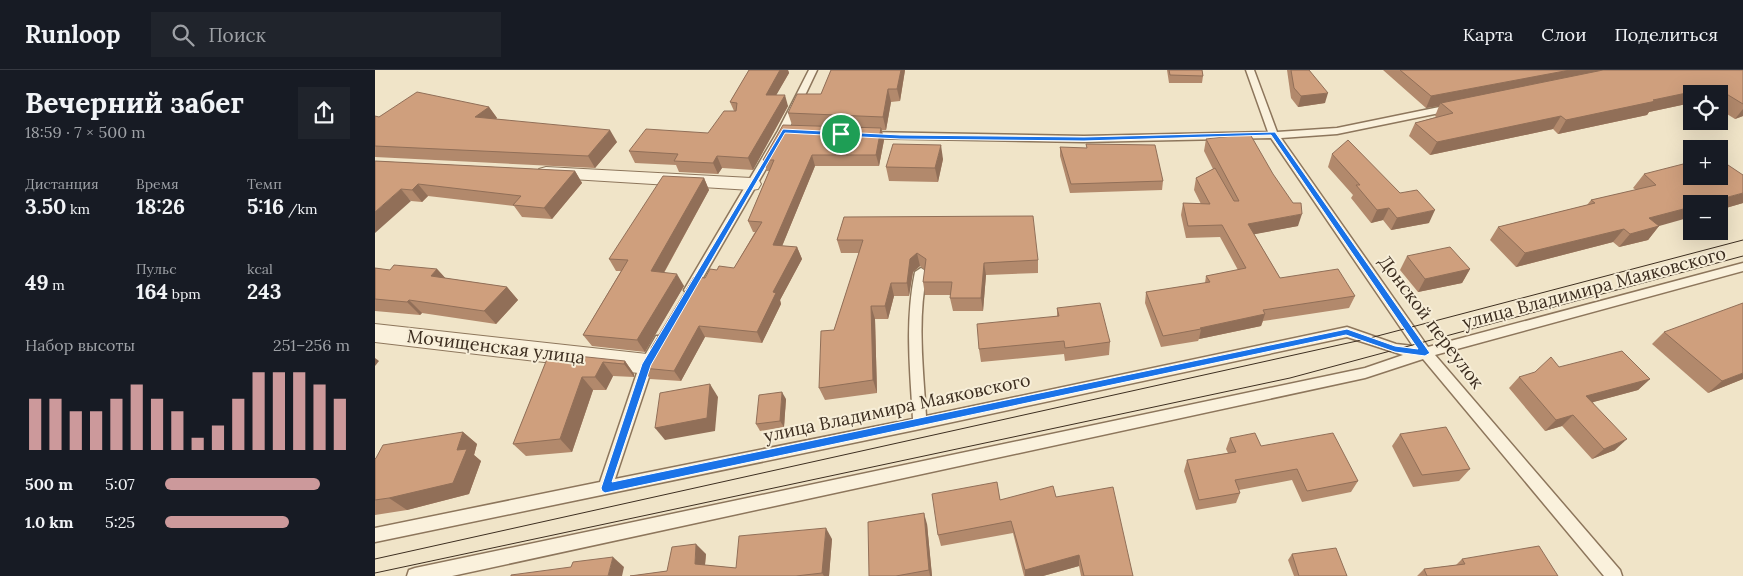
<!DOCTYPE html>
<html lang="ru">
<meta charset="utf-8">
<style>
body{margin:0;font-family:Lora,serif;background:#20242c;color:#f1f3f6;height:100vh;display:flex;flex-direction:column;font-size:19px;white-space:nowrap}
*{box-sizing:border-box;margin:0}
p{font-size:16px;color:#9ea1a6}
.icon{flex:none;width:28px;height:28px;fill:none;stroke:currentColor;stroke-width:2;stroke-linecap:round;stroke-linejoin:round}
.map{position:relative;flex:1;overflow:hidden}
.details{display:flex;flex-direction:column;background:#171b24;width:375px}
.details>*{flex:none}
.fabs{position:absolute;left:1308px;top:15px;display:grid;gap:10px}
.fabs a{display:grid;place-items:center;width:45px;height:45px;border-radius:0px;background:#171b24;box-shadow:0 5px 20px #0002;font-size:25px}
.pin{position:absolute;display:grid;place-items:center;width:42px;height:42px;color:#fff;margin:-21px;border:2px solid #fff;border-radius:50%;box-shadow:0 1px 5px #0007}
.round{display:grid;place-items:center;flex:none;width:52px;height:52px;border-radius:0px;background:#20242c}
.headline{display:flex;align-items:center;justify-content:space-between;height:85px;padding:0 25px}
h1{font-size:28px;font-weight:700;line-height:38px}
.metrics{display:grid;grid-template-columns:repeat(3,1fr);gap:8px;height:85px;padding:5px 25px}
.metrics div{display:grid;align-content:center}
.metrics b{font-size:21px;font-weight:700}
.metrics small{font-size:14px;font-weight:400}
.metrics p{font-size:14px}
.chart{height:140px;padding:10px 25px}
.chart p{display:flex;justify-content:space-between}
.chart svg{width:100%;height:90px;margin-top:5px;stroke:#cc999b;stroke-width:6}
ul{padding:0 25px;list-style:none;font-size:16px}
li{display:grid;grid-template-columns:80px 60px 1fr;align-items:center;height:38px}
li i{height:12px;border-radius:6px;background:#cc999b}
header{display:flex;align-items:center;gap:30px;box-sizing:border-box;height:70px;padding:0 25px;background:#171b24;border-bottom:1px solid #363941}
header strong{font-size:24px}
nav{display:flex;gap:28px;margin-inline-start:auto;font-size:18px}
.search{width:350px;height:45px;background:#20242c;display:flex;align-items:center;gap:12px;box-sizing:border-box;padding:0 18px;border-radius:0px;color:#9ea1a6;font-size:19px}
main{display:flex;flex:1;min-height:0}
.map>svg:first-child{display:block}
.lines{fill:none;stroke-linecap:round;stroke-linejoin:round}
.service-casing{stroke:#8d765c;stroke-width:3}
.minor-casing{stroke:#8d765c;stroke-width:2}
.service{fill:#faf1dc;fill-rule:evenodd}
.minor{fill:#faf1dc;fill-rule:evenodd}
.tram{stroke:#3d2e20;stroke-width:1}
.wall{fill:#b2896c}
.shaded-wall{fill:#916f58}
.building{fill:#cf9f7d;stroke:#916f58}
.route{fill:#1a73e8;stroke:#fff;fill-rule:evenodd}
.labels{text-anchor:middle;stroke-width:4;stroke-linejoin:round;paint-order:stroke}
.street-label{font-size:18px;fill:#3d2e20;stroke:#f7eed8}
</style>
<header>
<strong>Runloop</strong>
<div class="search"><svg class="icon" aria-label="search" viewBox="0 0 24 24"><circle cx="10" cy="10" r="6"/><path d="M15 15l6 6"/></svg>Поиск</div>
<nav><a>Карта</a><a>Слои</a><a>Поделиться</a></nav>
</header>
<main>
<section class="details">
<div class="headline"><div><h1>Вечерний забег</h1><p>18:59 · 7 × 500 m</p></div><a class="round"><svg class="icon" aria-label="share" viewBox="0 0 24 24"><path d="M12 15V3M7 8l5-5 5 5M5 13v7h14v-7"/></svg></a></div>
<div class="metrics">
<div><p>Дистанция</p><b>3.50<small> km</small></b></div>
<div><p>Время</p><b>18:26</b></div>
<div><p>Темп</p><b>5:16<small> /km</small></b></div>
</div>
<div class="metrics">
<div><b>49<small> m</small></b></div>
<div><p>Пульс</p><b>164<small> bpm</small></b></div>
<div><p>kcal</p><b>243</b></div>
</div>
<div class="chart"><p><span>Набор высоты</span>251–256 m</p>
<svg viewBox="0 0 160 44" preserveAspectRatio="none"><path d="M5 44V19M15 44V19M25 44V25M35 44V25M45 44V19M55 44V12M65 44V19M75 44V25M85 44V38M95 44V32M105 44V19M115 44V6M125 44V6M135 44V6M145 44V12M155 44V19"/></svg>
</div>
<ul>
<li><b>500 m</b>5:07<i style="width:84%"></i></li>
<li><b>1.0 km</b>5:25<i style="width:67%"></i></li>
</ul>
</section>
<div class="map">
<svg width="1368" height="506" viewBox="0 0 1368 506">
<rect width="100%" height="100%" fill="#f0e4c8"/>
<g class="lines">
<g class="service-casing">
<g id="service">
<polygon points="434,0 442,0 413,61 319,223 311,223 309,220 403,61"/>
<path d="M871,0H879L902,62L962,58L1079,34L1084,37L1079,40L962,64L906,68L1053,277L1368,193V201L1060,285L1245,500L1247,506H1229L1048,289L990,308L77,506H32L34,500L40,498L990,298L1028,285L972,267L545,359L0,472V458L225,412L265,294L281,266H291L292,270L278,295L240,409L538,349C535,299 530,251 540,202L546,198L552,202C542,250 548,297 551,346L972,257L1021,274L1038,276L896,68L709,72L492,68L487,65L492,62L709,66L893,62Z"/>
</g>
</g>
<g class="minor-casing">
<g id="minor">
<polygon points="171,97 376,108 383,109 386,114 383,119 376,120 164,107 161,103 164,99"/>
<polygon points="0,254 272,284 281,287 284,294 281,301 272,304 0,272"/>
</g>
</g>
<use href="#service" class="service"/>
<use href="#minor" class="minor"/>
<g class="tram">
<polyline points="0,489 991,269 1368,170"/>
<polyline points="0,503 915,308 1368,186"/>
</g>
</g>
<g class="wall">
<polygon points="374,0 413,0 414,3 401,25 413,36 378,100 347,98 343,104 304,102 301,95 260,93 254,81 333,63 359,41 355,32"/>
<polygon points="456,0 530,0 525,31 516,32 511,60 507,60 509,70 504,96 440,96 407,176 422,177 427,189 405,230 406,234 387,273 330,267 306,311 275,309 268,298 275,291 330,208 342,200 359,198 380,162 378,162 373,151 394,101 392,101 388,90 417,55 413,43 446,24"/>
<polygon points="792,0 827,0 828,6 827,13 794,13"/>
<polygon points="912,0 934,0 950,33 923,37 916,28"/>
<polygon points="1008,0 1368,0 1368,46 1360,49 1344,39 1344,24 1316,24 1316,33 1274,42 1272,45 1183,64 1178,59 1055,85 1034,66 1040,53 1061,47 1060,46 1064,36 1051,38"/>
<polygon points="114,37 122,48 121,49 242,72 220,98 0,87 0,46 4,47"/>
<polygon points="831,69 923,156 879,164 905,208 980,226 974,238 888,251 886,256 824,269 823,271 786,277 770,233 771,222 830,213 831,206 863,200 845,167 811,168 806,145 808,133 826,134 819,120 821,108 838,99 829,81"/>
<polygon points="685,77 788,111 787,120 695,123 685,86"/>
<polygon points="957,84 1054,153 1016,160 1008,150 996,153 976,128 978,125 953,97"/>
<polygon points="568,89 563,112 514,111 511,97"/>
<polygon points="0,91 200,101 207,113 177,149 147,147 139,136 53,126 47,132 36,131"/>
<polygon points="1269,104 1368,133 1344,140 1344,134 1283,156 1284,156 1273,170 1244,177 1238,172 1141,197 1115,170 1123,157 1212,135 1216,130 1261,120 1258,118"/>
<polygon points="329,108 334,120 289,203 309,216 270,282 217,276 208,265 246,201 241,201 234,189"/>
<polygon points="469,147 663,190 663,203 611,205 608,241 578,241 575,228 576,225 550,225 548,212 550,200 545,196 538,202 534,226 519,226 513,249 500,249 502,323 450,330 444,318 459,260 484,183 466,183 462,170"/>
<polygon points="1032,186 1095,199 1087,213 1043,222 1025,200"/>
<polygon points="0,198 15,200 62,199 70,208 132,217 143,230 121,254 47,243 45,245 0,241"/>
<polygon points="682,238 735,272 734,285 690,291 689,284 606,292 604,279 682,246"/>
<polygon points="1289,262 1368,309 1333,323 1277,274"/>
<polygon points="172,289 250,291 259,304 259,307 238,306 231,320 218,320 197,382 151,386 138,374"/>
<polygon points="1184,297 1275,309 1263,320 1218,332 1240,380 1217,389 1187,356 1170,361 1134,318 1144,307"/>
<polygon points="411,329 409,357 385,361 381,354"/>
<polygon points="88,362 102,374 99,385 106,391 94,424 32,440 0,445 0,389"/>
<polygon points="1025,364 1095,399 1084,411 1038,417 1017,376"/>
<polygon points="855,368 886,376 983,411 976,422 927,432 917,410 864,420 865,423 861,433 821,440 809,401 812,390 853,383 851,379"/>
<polygon points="681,427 758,506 706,506 704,496 668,506 649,506 638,463 566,476 563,465 625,430"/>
<polygon points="552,454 557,506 494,506"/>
<polygon points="457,469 454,506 255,506 292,501 331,484 330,495 361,498"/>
<polygon points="917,484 972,506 919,506 913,490"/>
<polygon points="1087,489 1183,506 1042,506 1049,499 1081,495"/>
</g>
<g class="shaded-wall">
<polygon points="405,0 413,0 414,3 395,36 391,25"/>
<polygon points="526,0 530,0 525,31 522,19"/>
<polygon points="1195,0 1248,0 1066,33 1064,36 1051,38 1056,26"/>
<polygon points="1340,17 1335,24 1316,24 1316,33 1274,42 1272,45 1183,64 1191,50 1278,30"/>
<polygon points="513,19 516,32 511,60 508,47"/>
<polygon points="953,23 950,33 923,37 926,26"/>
<polygon points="410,25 413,36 378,100 373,88"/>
<polygon points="114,37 122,48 108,59 100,47"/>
<polygon points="1368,39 1368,46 1360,49"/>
<polygon points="1186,46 1178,59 1055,85 1062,72"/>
<polygon points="506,58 509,70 504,96 501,85"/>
<polygon points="235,60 242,72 220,98 213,86"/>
<polygon points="566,75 568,89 563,112 560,98"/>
<polygon points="437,85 440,96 403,186 398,175"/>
<polygon points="342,86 347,98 343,104 338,93"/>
<polygon points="200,101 207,113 177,149 169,138"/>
<polygon points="329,108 334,120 283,213 276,201"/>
<polygon points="43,114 53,126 47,132 37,120"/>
<polygon points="26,119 36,131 0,163 0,142"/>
<polygon points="1368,123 1368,133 1344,140 1344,134 1327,134"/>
<polygon points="1316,137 1316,147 1263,162 1274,148"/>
<polygon points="1014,138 1008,150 996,153 1002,140"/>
<polygon points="1060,140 1054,153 1016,160 1022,148"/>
<polygon points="927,144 923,156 870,166 873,154"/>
<polygon points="1284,156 1273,170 1244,177 1255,164"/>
<polygon points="1249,159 1238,172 1141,197 1150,183"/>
<polygon points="422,177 427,189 405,230 406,234 387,273 382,262 398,222"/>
<polygon points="542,183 545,196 538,202 534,226 532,213 535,189"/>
<polygon points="609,193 611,205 608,241 606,228"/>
<polygon points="62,199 74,212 56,206"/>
<polygon points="1095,199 1087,213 1043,222 1050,209"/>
<polygon points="302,204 309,216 270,282 262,270"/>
<polygon points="516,213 519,226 513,249 510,236"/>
<polygon points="132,217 143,230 121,254 109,241"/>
<polygon points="34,230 47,243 45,245 32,232"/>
<polygon points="496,236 500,249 502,323 498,310"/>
<polygon points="890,244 886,256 824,269 826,259 825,258"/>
<polygon points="324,256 330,267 306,311 299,301"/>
<polygon points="0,288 4,291 0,296"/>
<polygon points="250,291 259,304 259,307 249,294"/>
<polygon points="228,292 238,306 231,320 220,307"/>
<polygon points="1368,303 1368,309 1333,323 1347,311"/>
<polygon points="207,307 218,320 197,382 185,369"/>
<polygon points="1275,309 1263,320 1200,337 1211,326"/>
<polygon points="335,314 343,327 340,361 290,370 280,358"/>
<polygon points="407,322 411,329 409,357 405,351"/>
<polygon points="1198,345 1187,356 1170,361 1181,350"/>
<polygon points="88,362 102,374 99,385 106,391 94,424 32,440 14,428 82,380"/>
<polygon points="1252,369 1240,380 1217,389 1229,379"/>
<polygon points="549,443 552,454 557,506 555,506 554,500"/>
<polygon points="451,458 457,469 454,506 449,506 447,503"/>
<polygon points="321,474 331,484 329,504 320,494"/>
<polygon points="704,485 704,496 668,506 650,506 650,500"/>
<polygon points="238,487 249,497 247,506 233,506"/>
</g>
<g class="building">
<polygon points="374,0 405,0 391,25 410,25 373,88 342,86 338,93 299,91 303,84 254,81 271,59 333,63 349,41 361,41 362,33 355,32"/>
<polygon points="456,0 526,0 522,19 513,19 508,47 413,43 422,24 446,24"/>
<polygon points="794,0 827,0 828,6 795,5"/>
<polygon points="916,0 934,0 953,23 926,26 919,18"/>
<polygon points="1025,0 1195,0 1056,26"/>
<polygon points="1228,0 1368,0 1368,34 1340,17 1278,30 1281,31 1191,50 1186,46 1062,72 1040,53 1078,43 1066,33"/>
<polygon points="42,22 114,37 100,47 235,60 213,86 0,76 0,46 4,47"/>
<polygon points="408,55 506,58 501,85 437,85 398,175 422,177 398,222 401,223 382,262 324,256 299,301 268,298 269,294 275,291 278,284 276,278 319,207 330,208 335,199 342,200 344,196 359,198 387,152 373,151 399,90 388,90"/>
<polygon points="875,64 898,104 918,133 926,133 927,144 873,154 905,208 963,199 980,226 888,240 890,244 825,258 826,259 788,266 771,222 835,212 831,206 871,198 847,155 813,156 808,133 835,134 821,108 840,98 859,131 864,131 831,69"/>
<polygon points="973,70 1025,123 1042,120 1060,140 1022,148 1014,138 1002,140 981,115 985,115 957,84"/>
<polygon points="518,74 566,75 560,98 511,97"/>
<polygon points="711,74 780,75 788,111 696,114 685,77 712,78"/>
<polygon points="1344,89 1368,105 1368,123 1327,134 1316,134 1316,137 1274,148 1284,156 1255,164 1249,159 1150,183 1123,157 1220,133 1216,130 1281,115 1269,104 1316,92 1316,106 1344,106"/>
<polygon points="0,91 200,101 169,138 138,135 146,126 43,114 37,120 26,119 0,142"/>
<polygon points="288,106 329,108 276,201 302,204 262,270 208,265 253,190 234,189"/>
<polygon points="658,146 663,190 609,193 606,228 575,228 577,212 548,212 551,189 542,183 535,189 532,213 516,213 510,236 496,236 498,310 444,318 446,261 459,260 488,170 462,170 469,147"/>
<polygon points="1075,177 1095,199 1050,209 1032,186"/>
<polygon points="19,195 62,199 56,206 132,217 109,241 34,230 32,232 0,229 0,198 15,200"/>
<polygon points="725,233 735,272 690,278 689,271 604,279 602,254 684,246 682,238"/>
<polygon points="1368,233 1368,303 1347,311 1289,262"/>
<polygon points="1247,281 1275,309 1211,326 1252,369 1229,379 1198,345 1181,350 1144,307 1160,302 1176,287 1184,297"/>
<polygon points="193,285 250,291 249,294 228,292 220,307 207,307 185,369 138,374 172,289 191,289"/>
<polygon points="335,314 332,348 280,358 285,323"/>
<polygon points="407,322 405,351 381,354 384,325"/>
<polygon points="1071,357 1095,399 1047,405 1025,364"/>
<polygon points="88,362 82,380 92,379 78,413 14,428 0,430 0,389 1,388 8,375"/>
<polygon points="880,363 886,376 958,363 983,411 932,421 922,399 860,410 865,423 824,430 812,390 861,382 855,368"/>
<polygon points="622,412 625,430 678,416 681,427 738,417 758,506 709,506 704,485 650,500 636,451 563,465 557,424"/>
<polygon points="549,443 554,500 521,506 494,506 493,452"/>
<polygon points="451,458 447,503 421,506 255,506 292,501 297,477 321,474 320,494 361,498 364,466"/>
<polygon points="1164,476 1183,506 1052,506 1049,499 1090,494 1087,489"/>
<polygon points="961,478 972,506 924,506 917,484"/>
<polygon points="238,487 233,506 136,506 136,505 196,497 198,492"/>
</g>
<path class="route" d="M408,59L525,65L709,67L900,62L1055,283L1050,286L1020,282L971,265L230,423L227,421L226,418L267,294ZM410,63L525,69L709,71L896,65L1043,279L1020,276L972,259L237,412L276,295Z"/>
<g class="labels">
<g class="street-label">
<text transform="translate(1219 218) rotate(-15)" y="6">улица Владимира Маяковского</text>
<text transform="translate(1056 252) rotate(53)" y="6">Донской переулок</text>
<text transform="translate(121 277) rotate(7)" y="6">Мочищенская улица</text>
<text transform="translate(522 338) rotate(-12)" y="6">улица Владимира Маяковского</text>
</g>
</g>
</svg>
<div class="fabs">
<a><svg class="icon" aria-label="locate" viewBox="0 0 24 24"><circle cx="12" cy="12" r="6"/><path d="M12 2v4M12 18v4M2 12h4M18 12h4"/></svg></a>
<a>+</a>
<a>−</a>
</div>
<div class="pin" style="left:466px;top:64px;background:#1e9e55"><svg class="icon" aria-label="arrive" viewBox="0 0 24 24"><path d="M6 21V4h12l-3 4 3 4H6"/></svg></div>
</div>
</main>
